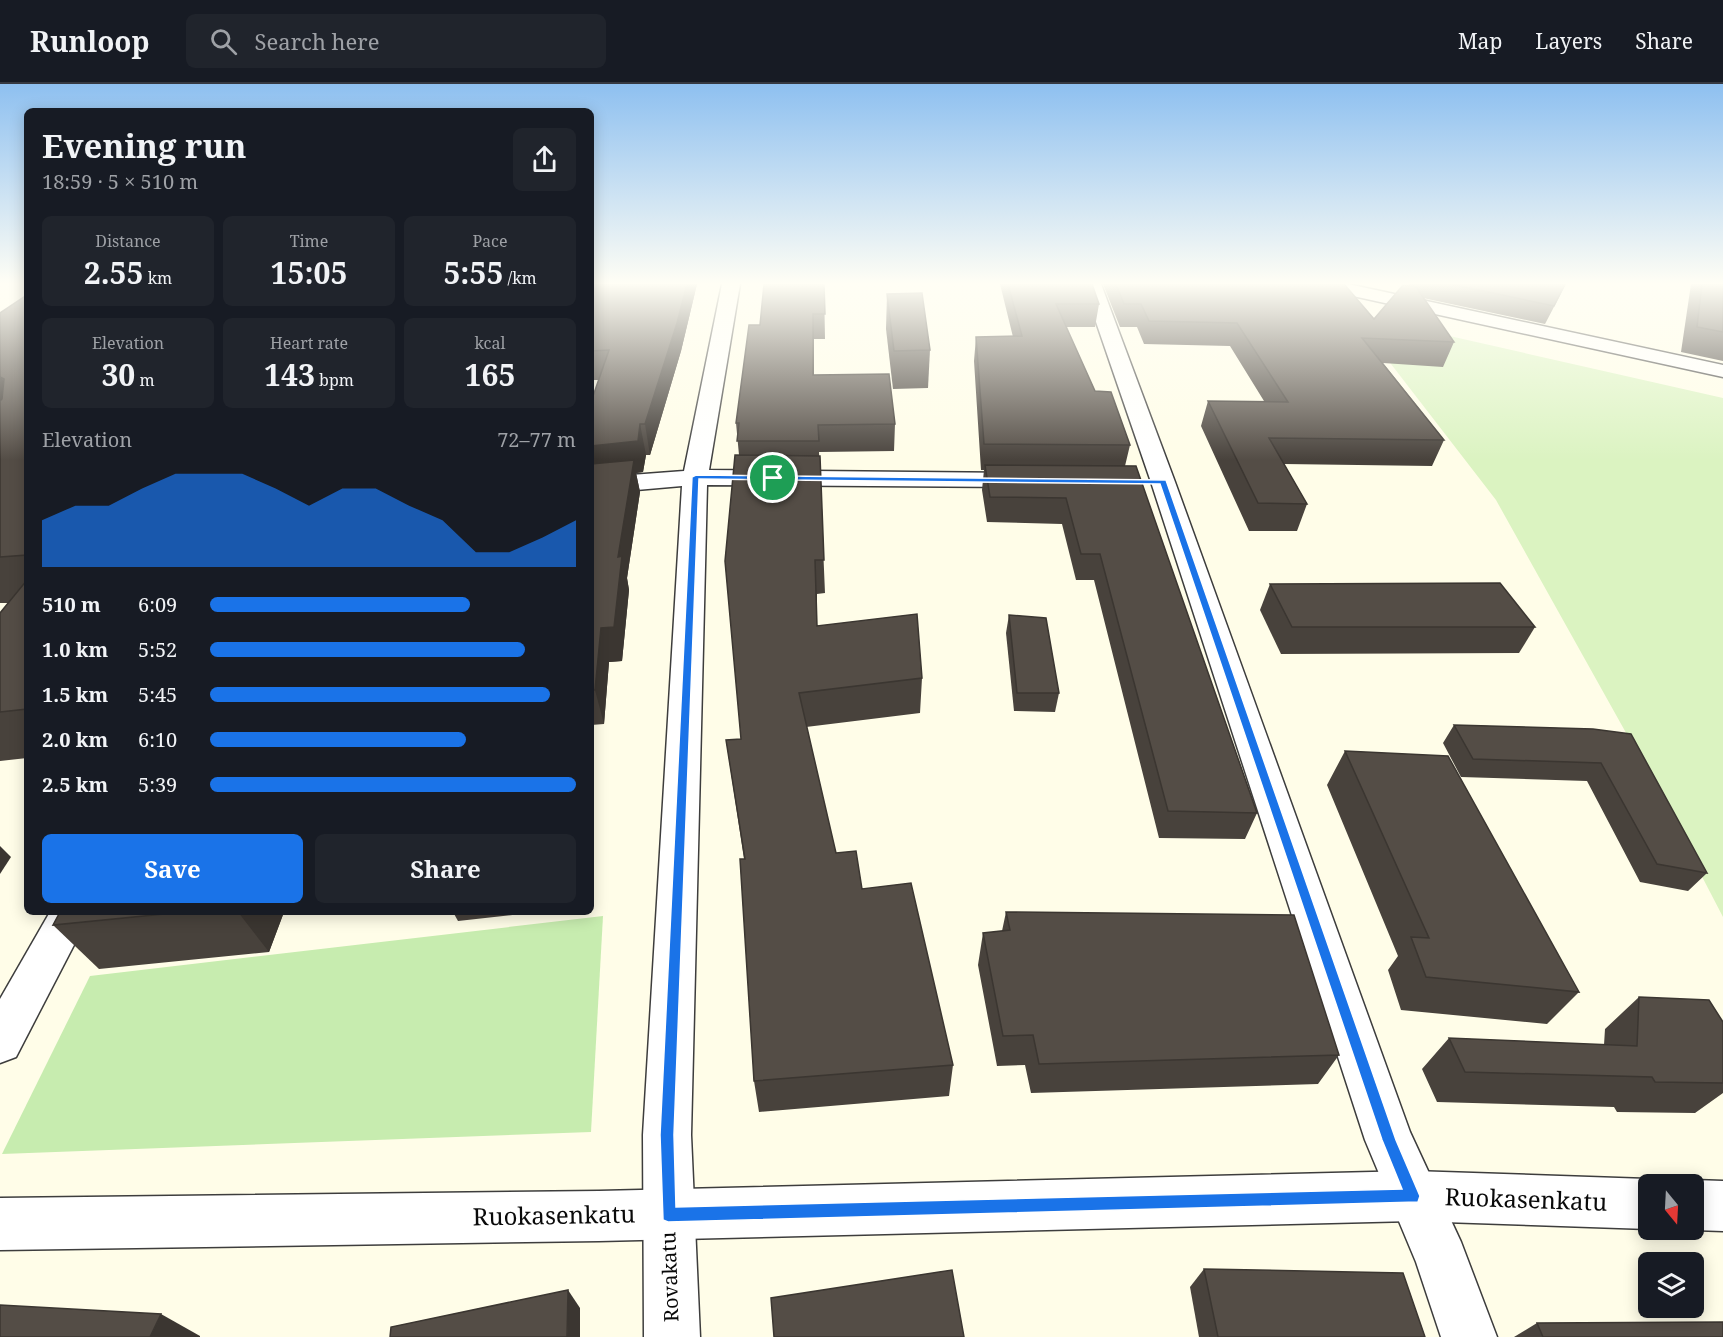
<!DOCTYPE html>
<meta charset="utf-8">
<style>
body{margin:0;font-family:"Noto Serif",serif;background:#20242c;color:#f1f3f6;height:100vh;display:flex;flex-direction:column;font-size:22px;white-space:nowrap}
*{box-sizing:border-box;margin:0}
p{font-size:20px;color:#9ea1a6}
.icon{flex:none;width:33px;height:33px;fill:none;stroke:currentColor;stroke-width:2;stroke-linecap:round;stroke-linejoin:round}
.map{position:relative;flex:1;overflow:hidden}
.drawer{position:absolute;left:24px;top:24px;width:570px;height:807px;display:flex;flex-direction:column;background:#171b24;border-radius:9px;box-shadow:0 3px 15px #0003}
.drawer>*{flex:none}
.needle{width:39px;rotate:162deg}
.controls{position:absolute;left:1638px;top:1090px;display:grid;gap:12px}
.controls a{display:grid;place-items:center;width:66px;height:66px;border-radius:9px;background:#171b24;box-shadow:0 3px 15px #0003;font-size:30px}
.pin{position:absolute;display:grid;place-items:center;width:51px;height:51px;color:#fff;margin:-26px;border:3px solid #fff;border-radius:50%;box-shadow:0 2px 6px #0007}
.round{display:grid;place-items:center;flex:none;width:63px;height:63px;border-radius:9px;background:#20242c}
.head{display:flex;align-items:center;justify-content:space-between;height:102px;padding:0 18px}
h1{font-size:33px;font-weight:700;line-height:45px}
.metrics{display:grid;grid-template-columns:repeat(3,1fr);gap:9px;height:102px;padding:6px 18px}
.metrics div{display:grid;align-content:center;border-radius:9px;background:#20242c;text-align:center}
.metrics b{font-size:30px;font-weight:700}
.metrics small{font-size:16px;font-weight:400}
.metrics p{font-size:16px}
.chart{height:168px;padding:12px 18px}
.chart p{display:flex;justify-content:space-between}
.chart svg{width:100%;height:108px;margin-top:6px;fill:#1a73e8;opacity:.7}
.cta{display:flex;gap:12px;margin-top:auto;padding:12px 18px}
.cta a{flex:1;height:69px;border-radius:9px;background:#1a73e8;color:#fff;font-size:24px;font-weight:700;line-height:69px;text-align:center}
.cta a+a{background:#20242c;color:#f1f3f6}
ul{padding:0 18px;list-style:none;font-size:20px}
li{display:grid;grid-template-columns:96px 72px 1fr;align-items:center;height:45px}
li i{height:15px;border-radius:8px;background:#1a73e8}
header{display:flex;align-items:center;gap:36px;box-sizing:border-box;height:84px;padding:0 30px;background:#171b24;border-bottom:2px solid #363941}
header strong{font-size:28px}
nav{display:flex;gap:33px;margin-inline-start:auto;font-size:21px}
.search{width:420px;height:54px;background:#20242c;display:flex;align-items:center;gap:15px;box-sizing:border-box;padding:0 21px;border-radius:9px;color:#9ea1a6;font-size:22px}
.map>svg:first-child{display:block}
.green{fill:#c7ecaf}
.pitch{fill:#dbf3c1}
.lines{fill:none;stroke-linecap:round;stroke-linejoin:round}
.minor-casing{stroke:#3d3d3d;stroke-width:3}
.tertiary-casing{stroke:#3d3d3d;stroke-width:3}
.minor{fill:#fff;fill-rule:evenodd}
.tertiary{fill:#fff;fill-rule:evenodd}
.wall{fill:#48423c}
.shaded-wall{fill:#3b3631}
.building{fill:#544d46;stroke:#3b3631;stroke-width:1.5}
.route{fill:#1a73e8;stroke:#fff;stroke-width:1.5;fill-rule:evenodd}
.labels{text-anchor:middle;stroke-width:6;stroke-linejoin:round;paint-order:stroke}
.street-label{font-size:20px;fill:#0a0a0a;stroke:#fff}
.near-street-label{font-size:24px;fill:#0a0a0a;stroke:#fff}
</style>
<header>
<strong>Runloop</strong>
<div class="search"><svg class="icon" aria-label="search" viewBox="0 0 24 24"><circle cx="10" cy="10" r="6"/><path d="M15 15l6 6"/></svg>Search here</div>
<nav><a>Map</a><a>Layers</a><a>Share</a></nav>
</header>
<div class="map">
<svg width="1723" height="1253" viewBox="0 0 1723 1253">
<rect width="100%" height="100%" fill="#fffde8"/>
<polygon class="green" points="603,832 591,1048 2,1070 90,892"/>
<polygon class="pitch" points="1370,234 1723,314 1723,833 1644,681 1496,416 1364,245"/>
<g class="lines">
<g class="minor-casing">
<g id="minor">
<polygon points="722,200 740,200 709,386 1027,389 1036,391 1039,396 1036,401 1027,403 707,401 691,1051 700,1253 644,1253 643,1051 682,402 591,410 591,394 684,387"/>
<polygon points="1083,200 1101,200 1175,398 1410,1048 1461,1158 1497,1253 1441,1253 1416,1178 1365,1056 1151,398"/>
<polygon points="1312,200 1348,200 1723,281 1723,293 1321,205"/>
<polygon points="50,828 91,828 16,973 0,979 0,915"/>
</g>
</g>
<g class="tertiary-casing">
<g id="tertiary">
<polygon points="1413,1087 1648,1095 1663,1101 1648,1101 1648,1145 1413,1137 599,1157 0,1166 0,1114 599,1107"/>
<polygon points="1694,1096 1723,1097 1723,1147 1693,1146 1694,1101 1681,1101"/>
</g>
</g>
<use href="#minor" class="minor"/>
<use href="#tertiary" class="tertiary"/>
</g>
<g class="wall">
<polygon points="591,200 697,200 681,267 650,371 646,371 643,388 636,389 640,408 627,494 629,506 622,577 609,578 604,640 591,641 591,318 599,296 591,296"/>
<polygon points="824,200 825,255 814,255 814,291 895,340 894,367 819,368 825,509 817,510 817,542 922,594 920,629 806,643 836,769 862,805 953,981 949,1012 759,1028 754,997 744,775 726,656 741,655 739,371 736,339 760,241"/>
<polygon points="1000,200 1092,200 1099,220 1095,243 1066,243 1095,307 1130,361 1125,382 1257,729 1245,755 1159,754 1094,496 1076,496 1062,440 987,438 982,406 984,386 981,386 974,277 976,253 1013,253"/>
<polygon points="1103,200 1344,200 1374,235 1409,200 1566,200 1545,240 1423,214 1454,258 1443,283 1383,279 1444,356 1432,382 1284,380 1307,420 1297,447 1249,447 1201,342 1208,317 1264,317 1230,262 1144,260 1137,243 1120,243"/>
<polygon points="1691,200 1723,200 1723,277 1681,268"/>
<polygon points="887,210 930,266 928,304 893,305 886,245"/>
<polygon points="27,211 27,674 0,677 0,529 9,519 0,519 0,229"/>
<polygon points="1270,500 1535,543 1519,569 1281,570 1260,526"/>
<polygon points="1009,531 1059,609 1055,628 1014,627 1006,549"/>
<polygon points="1454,641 1593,645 1707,789 1688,807 1640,798 1587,697 1461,693 1443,659"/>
<polygon points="1345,667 1579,908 1547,940 1401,926 1388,886 1398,872 1327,701"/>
<polygon points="60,828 284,828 269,868 99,885 53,841"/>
<polygon points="453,828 539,828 458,837"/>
<polygon points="1006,828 1339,971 1318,1000 1031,1009 1025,981 997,982 978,881 983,849 1002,847"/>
<polygon points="1639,913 1723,938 1723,1009 1695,1029 1617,1028 1614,1023 1437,1018 1422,985 1449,954 1604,961 1605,945"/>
<polygon points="1204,1185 1425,1253 1199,1253 1190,1203"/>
<polygon points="1537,1239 1723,1253 1514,1253"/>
</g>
<g class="shaded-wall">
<polygon points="687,200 697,200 681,267 650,371 645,340"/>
<polygon points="813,230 814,255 814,316 813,291"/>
<polygon points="0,293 1,293 26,333 0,349"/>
<polygon points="640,340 646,371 643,388 636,389 640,408 627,494 629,506 622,577 609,578 604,640 595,606 591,362"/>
<polygon points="0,762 11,773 0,790"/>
<polygon points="238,828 284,828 269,868"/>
<polygon points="568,1206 580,1224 580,1253 567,1253"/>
<polygon points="161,1230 200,1252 200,1253 150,1253"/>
</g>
<g class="building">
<polygon points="591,200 687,200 677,239 645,340 640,340 638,357 591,362 591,318 609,266 591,267"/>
<polygon points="764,200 824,200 825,230 813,230 813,291 889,290 895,340 818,341 819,357 737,357 739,339 736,339 749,241 760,241"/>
<polygon points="1008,200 1092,200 1099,220 1056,220 1095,307 1111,308 1130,361 984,360 976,253 1022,252"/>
<polygon points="1116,200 1344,200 1374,235 1403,201 1416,203 1454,258 1362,254 1444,356 1269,354 1307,420 1258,419 1208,317 1288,318 1237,239 1149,237 1141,220 1124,220"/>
<polygon points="1450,200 1565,200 1554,222"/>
<polygon points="1702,200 1723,200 1723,248 1697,243"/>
<polygon points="922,209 930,266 894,267 887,210"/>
<polygon points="27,211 27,471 0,473 0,317 2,315 4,295 0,293 0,229"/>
<polygon points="735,371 820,372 824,476 815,476 817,542 917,530 922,594 799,609 836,769 856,767 862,805 911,799 953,981 754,997 740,775 745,775 726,656 741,655 725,477"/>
<polygon points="634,376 618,473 622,472 614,543 601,544 595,606 591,606 591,380"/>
<polygon points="985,381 1136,382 1257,729 1168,727 1100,470 1081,470 1066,414 990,413"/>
<polygon points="27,496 27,625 0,628 0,529"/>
<polygon points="1500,499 1535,543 1292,543 1270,500"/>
<polygon points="1009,531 1046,534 1059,609 1017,609"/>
<polygon points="1454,641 1593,645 1631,650 1707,789 1657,780 1601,679 1473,675"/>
<polygon points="1345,667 1448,672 1579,908 1426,893 1411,853 1429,854"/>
<polygon points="60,828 184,828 53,841"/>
<polygon points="1006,828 1294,831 1339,971 1039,980 1033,951 1003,952 983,849 1010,846"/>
<polygon points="1639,913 1709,916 1723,938 1723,999 1655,998 1652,993 1465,988 1449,954 1637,962"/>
<polygon points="1204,1185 1403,1189 1425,1253 1218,1253"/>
<polygon points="952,1186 964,1253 774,1253 771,1214"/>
<polygon points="568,1206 567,1253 390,1253 391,1243"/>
<polygon points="0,1221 161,1230 150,1253 0,1253"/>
<polygon points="1723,1238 1723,1253 1543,1253 1537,1239"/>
</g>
<linearGradient id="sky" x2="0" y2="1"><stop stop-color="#8ec0f0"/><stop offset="0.53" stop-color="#fffef5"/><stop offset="1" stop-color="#fffef5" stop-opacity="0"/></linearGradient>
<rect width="1723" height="376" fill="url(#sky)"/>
<path class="route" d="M696,391L1166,396L1396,1056L1420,1112L1418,1118L668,1138L663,1136L660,1051L692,393ZM699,395L1160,400L1382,1056L1402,1105L676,1123L674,1051Z"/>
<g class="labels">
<g class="street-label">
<text transform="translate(670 1193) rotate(-92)" y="7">Rovakatu</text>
</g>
<g class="near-street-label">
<text transform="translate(1526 1116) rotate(2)" y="8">Ruokasenkatu</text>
<text transform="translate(554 1132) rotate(-1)" y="8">Ruokasenkatu</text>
</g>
</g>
</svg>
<div class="controls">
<a><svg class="needle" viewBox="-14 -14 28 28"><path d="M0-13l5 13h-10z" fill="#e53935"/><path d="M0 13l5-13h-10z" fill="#9ea1a6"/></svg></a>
<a><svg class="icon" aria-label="layers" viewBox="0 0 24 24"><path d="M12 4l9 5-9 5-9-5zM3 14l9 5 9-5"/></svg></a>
</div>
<div class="pin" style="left:773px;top:394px;background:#1e9e55"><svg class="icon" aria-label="arrive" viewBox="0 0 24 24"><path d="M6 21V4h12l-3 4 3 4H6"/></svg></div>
<section class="drawer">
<div class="head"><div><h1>Evening run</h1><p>18:59 · 5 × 510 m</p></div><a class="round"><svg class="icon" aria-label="share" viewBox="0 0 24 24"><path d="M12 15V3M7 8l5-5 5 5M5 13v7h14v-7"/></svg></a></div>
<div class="metrics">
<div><p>Distance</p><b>2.55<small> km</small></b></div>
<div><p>Time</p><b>15:05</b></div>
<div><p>Pace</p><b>5:55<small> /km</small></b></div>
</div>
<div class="metrics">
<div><p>Elevation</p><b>30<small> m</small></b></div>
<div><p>Heart rate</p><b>143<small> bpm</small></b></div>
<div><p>kcal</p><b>165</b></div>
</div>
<div class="chart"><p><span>Elevation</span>72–77 m</p>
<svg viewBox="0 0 160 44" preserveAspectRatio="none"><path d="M0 44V25L10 19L20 19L30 12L40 6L50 6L60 6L70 12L80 19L90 12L100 12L110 19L120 25L130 38L140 38L150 32L160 25V44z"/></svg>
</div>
<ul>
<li><b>510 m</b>6:09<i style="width:71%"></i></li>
<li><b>1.0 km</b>5:52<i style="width:86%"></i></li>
<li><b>1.5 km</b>5:45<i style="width:93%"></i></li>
<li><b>2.0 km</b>6:10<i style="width:70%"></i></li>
<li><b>2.5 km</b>5:39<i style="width:100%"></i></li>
</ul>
<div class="cta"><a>Save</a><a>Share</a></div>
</section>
</div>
